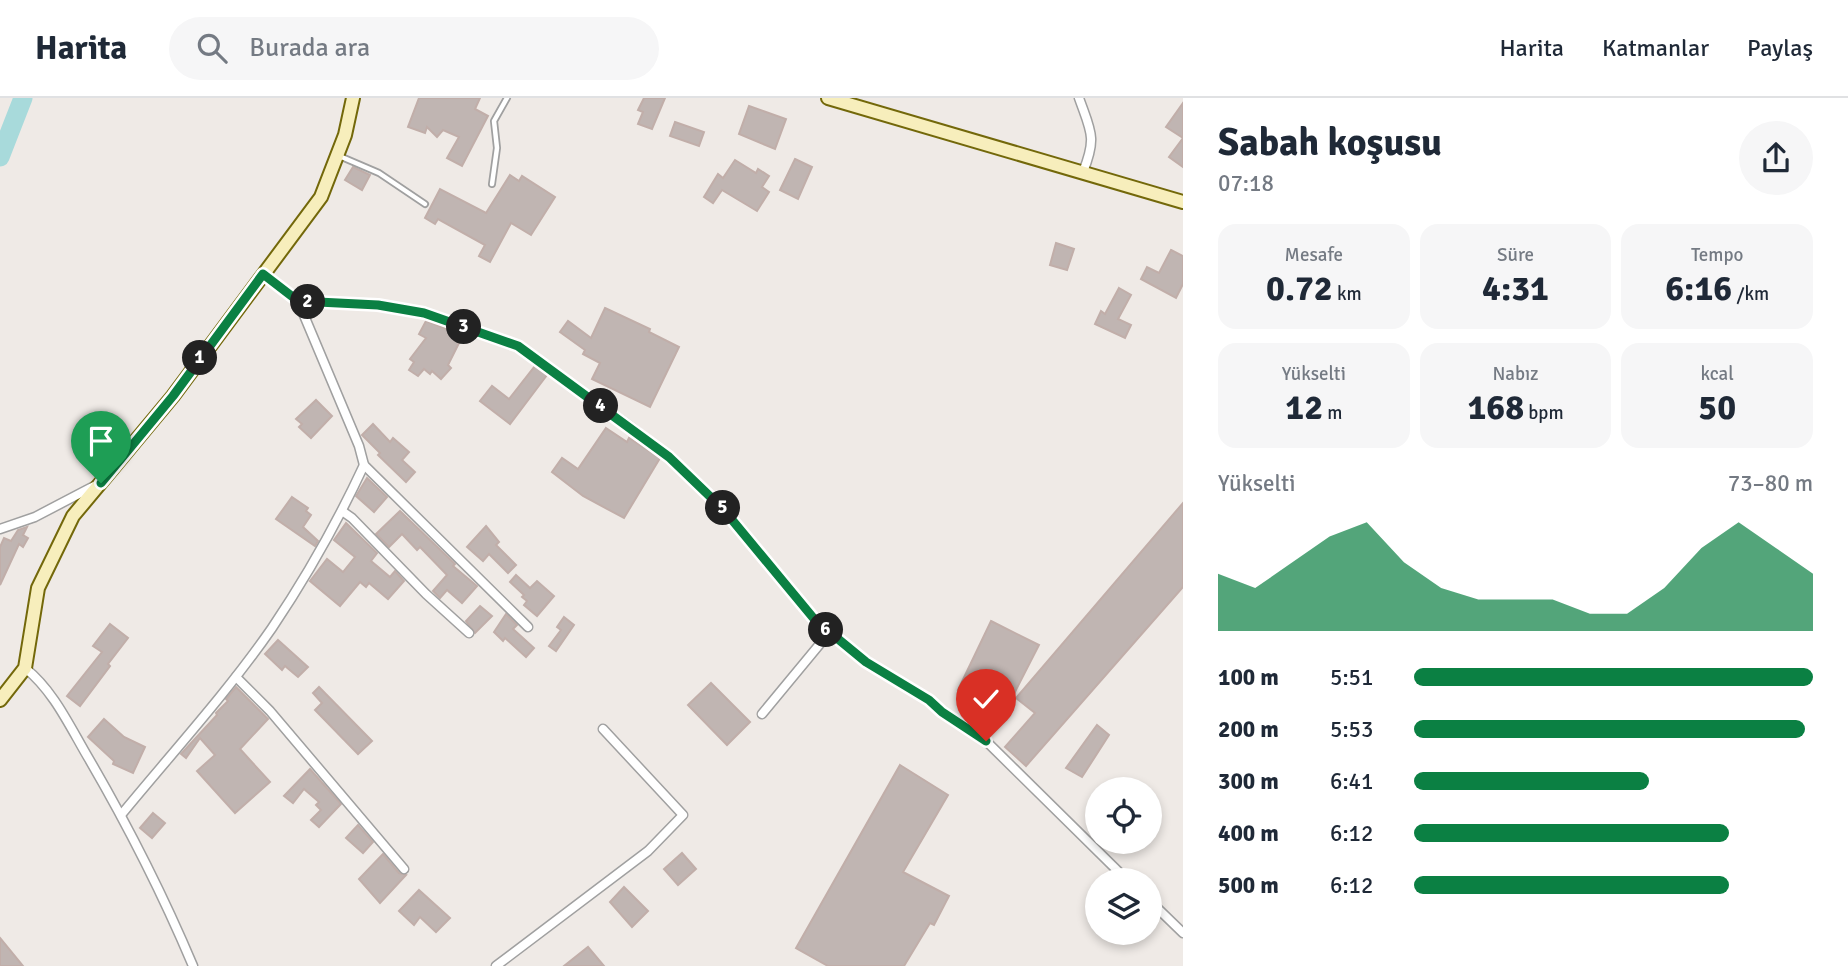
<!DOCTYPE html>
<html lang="tr">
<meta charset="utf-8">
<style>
body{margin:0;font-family:Signika,sans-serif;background:#f6f6f7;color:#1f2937;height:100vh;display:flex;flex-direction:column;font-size:26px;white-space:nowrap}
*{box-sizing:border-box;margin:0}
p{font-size:23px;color:#747a83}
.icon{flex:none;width:38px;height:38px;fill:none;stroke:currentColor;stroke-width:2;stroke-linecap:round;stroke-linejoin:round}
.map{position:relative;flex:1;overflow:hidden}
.details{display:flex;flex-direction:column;background:#fff;width:665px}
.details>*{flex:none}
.controls{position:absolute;left:1085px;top:679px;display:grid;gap:14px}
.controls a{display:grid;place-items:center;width:77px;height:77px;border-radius:50%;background:#fff;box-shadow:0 4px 10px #0003;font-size:35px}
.pin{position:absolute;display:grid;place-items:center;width:60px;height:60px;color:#fff;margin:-72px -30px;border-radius:50% 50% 50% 0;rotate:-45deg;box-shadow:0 0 7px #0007}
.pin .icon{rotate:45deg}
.km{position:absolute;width:35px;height:35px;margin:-18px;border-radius:50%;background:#222;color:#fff;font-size:19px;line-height:35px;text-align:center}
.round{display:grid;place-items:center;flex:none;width:74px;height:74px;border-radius:37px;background:#f6f6f7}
.headline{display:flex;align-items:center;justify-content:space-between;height:119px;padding:0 35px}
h1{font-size:38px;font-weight:700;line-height:52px}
.metrics{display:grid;grid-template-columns:repeat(3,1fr);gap:10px;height:119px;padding:7px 35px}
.metrics div{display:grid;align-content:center;border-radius:18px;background:#f6f6f7;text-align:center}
.metrics b{font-size:35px;font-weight:700}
.metrics small{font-size:19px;font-weight:400}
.metrics p{font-size:19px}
.chart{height:196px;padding:14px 35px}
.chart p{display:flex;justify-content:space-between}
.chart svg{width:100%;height:126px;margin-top:7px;fill:#0b8043;opacity:.7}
ul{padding:0 35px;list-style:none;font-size:23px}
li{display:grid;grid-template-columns:112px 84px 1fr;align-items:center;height:52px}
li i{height:18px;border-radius:9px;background:#0b8043}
header{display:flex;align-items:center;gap:42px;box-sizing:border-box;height:98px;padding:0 35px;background:#fff;border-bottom:2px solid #e0e1e3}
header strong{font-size:33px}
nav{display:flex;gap:38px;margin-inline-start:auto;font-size:24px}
.search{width:490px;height:63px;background:#f6f6f7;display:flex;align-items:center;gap:18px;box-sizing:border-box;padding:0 24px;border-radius:38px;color:#747a83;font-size:26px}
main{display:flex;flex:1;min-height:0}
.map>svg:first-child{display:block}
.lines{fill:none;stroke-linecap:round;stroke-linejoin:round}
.river{stroke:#a8dadb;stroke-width:19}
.building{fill:#c0b5b2;stroke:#c1aea9;stroke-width:2}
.lane-casing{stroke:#a0a0a0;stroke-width:8}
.street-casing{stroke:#a0a0a0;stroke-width:11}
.secondary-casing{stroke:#73680a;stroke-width:16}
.lane{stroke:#fff;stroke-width:4.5}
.street{stroke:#fff;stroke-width:8}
.secondary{stroke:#f7eebc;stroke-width:12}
.route-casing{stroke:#fff;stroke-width:14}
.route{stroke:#0b8043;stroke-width:9}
</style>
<header>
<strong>Harita</strong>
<div class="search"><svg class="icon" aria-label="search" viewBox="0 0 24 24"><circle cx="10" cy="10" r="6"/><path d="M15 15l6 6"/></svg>Burada ara</div>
<nav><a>Harita</a><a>Katmanlar</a><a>Paylaş</a></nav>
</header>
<main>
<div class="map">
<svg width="1183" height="868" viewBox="0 0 1183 868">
<rect width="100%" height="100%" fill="#efeae6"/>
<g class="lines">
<polyline class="river" points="0,59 23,0"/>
</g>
<g class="building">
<polygon points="419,0 480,0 475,11 488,18 462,68 447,60 459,39 443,32 437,39 427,29 425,35 408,29"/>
<polygon points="644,0 665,0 652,31 638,26 643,14 638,12"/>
<polygon points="1183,5 1183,69 1169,59 1183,40 1166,29"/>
<polygon points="749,8 786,21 775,51 739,36"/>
<polygon points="675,24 704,34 699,48 670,38"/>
<polygon points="795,61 812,69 798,101 780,92"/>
<polygon points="735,62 756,75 758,71 769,78 762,89 769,94 757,113 722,92 713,105 704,99 718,76 723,80"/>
<polygon points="353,69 370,77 362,92 345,82"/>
<polygon points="510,77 519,83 522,78 555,99 531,137 511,125 490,164 479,158 485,147 438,121 435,126 425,120 440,91 486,115"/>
<polygon points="1056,145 1074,151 1067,172 1050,167"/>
<polygon points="1171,152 1183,158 1183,186 1176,200 1141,181 1147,169 1159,175"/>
<polygon points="1119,190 1131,197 1118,221 1131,227 1125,240 1095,226 1101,213 1105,216"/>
<polygon points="605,210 650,231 649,234 679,249 650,309 592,281 600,265 583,256 585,252 560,234 568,223 591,240"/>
<polygon points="426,223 463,237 448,267 451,270 441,281 432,273 430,276 424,271 418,278 409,272 414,264 410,261 426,240 419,236"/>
<polygon points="535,268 547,277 510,326 480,303 492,288 509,301"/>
<polygon points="316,302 332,318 311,340 299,329 302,326 296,321"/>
<polygon points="373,326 390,344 393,340 409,354 402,362 415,374 406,384 378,357 380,355 362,337"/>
<polygon points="606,330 627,344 629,340 660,360 624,420 583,398 552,374 562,360 578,371"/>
<polygon points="367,380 387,399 374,414 356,398"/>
<polygon points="292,399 308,410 306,413 311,417 303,429 318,443 315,448 276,421"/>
<polygon points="1183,405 1183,489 1026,668 1005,649 1035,615 1016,600"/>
<polygon points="400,413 455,466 453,468 477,488 462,505 447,492 440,500 433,493 447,477 420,449 417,452 402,436 389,449 376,436"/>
<polygon points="346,425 377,455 371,463 390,479 395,473 404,483 388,501 369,485 366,489 360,484 340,508 310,483 327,461 343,474 355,459 334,442"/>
<polygon points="486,428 499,444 496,447 516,467 508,475 489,456 483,463 467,449"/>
<polygon points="27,429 23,437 28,440 23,449 19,446 0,487 0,449 4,440 11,443 18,432"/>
<polygon points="516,477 530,490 537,483 554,498 537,518 524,507 527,503 522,499 524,497 510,484"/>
<polygon points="480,508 492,518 475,535 466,523"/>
<polygon points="506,516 517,527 513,531 534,550 526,559 505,540 503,543 494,534"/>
<polygon points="564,519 574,527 556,553 549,548 561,532 557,529"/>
<polygon points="991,523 1039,547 998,627 985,620 993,604 958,592"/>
<polygon points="110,526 128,540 108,566 110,568 80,608 67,598 102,554 93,548"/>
<polygon points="278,542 308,569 298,579 285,568 282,572 265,556"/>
<polygon points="711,585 750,624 727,647 688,607"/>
<polygon points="236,589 268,621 240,651 270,684 235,715 197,673 215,657 200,640 186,660 181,656 217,617 216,615 228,603 226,601"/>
<polygon points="319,589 372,643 358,656 315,612 322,605 313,595"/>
<polygon points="104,621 124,639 145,649 133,675 113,666 114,663 88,639"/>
<polygon points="1097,627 1109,637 1082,679 1066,670"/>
<polygon points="900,667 948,697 903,774 949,798 934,827 930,825 904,868 828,868 796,850"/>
<polygon points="310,671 341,706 319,729 311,722 321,712 316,707 319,704 304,691 293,705 284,698"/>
<polygon points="153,715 165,725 152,740 140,730"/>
<polygon points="358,727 373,744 363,755 346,740"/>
<polygon points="682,755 696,771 678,787 664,771"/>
<polygon points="383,756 399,775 406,777 380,805 359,781"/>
<polygon points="624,789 648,813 632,829 610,804"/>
<polygon points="419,792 450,820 436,834 420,819 414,827 399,813"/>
<polygon points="0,840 23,868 0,868"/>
<polygon points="588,849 604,868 564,868"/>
</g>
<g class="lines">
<g class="lane-casing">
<g id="lane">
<polyline points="337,57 379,75 425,106"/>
<polyline points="492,86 497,50 494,23 507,0"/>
</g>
</g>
<g class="street-casing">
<g id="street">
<path d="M1079,0C1091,34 1097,39 1083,74"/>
<polyline points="263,176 298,203 378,207 424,215 518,248 632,330 669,359 723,411 815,522 866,563 929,602 942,614 986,643 1127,782"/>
<polyline points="298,203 359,348 364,367 528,529"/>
<polyline points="342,413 352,420 426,496 469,535"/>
<polyline points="0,431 35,419 96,387"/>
<path d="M25,570C54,593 70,629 89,661C128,728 163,797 193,868"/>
<polyline points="236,579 270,613 404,771"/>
<polyline points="762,616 829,535"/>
<path d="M121,717C172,655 227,595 272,530C307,478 338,423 364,367"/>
<polyline points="1150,803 1183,835"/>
<polyline points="496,868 648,753 683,717 603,631"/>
</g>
</g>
<g class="secondary-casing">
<g id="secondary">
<polyline points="828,0 1183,104"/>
<polyline points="0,602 25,570 38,490 73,418 173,298 321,99 345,37 353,0"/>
</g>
</g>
<use href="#lane" class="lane"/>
<use href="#street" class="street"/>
<use href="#secondary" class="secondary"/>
</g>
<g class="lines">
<g class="route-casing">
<polyline id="route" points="101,385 173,298 263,176 298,203 378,207 424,215 518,248 669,359 723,411 815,522 866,564 929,602 942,614 986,643"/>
</g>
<use href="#route" class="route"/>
</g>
</svg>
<div class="controls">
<a><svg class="icon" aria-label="locate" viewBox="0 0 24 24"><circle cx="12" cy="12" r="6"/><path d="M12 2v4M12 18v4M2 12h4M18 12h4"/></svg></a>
<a><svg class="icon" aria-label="layers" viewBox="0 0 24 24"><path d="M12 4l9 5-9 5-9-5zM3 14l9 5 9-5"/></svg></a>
</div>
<div class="pin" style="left:101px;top:385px;background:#1e9e55"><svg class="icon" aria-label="arrive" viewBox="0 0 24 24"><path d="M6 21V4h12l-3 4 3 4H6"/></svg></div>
<div class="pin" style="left:986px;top:643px;background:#d93025"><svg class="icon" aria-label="check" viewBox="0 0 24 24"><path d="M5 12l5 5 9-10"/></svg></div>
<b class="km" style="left:200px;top:260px">1</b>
<b class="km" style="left:308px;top:204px">2</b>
<b class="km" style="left:464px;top:229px">3</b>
<b class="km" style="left:601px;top:308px">4</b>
<b class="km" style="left:723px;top:410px">5</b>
<b class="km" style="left:826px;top:532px">6</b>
</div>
<section class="details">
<div class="headline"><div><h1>Sabah koşusu</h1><p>07:18</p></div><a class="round"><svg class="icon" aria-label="share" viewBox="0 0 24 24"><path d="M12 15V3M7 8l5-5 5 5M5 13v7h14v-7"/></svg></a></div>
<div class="metrics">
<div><p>Mesafe</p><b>0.72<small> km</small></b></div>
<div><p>Süre</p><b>4:31</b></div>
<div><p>Tempo</p><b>6:16<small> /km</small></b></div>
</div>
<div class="metrics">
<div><p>Yükselti</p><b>12<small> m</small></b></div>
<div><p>Nabız</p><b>168<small> bpm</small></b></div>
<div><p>kcal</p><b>50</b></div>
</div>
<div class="chart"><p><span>Yükselti</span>73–80 m</p>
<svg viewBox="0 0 160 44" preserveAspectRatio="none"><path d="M0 44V24L10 29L20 20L30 11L40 6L50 20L60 29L70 33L80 33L90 33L100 38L110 38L120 29L130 15L140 6L150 15L160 24V44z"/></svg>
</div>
<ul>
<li><b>100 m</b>5:51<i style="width:100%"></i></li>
<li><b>200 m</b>5:53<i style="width:98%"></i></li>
<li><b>300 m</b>6:41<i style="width:59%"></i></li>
<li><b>400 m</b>6:12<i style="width:79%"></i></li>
<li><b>500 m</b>6:12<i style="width:79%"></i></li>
</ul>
</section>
</main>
